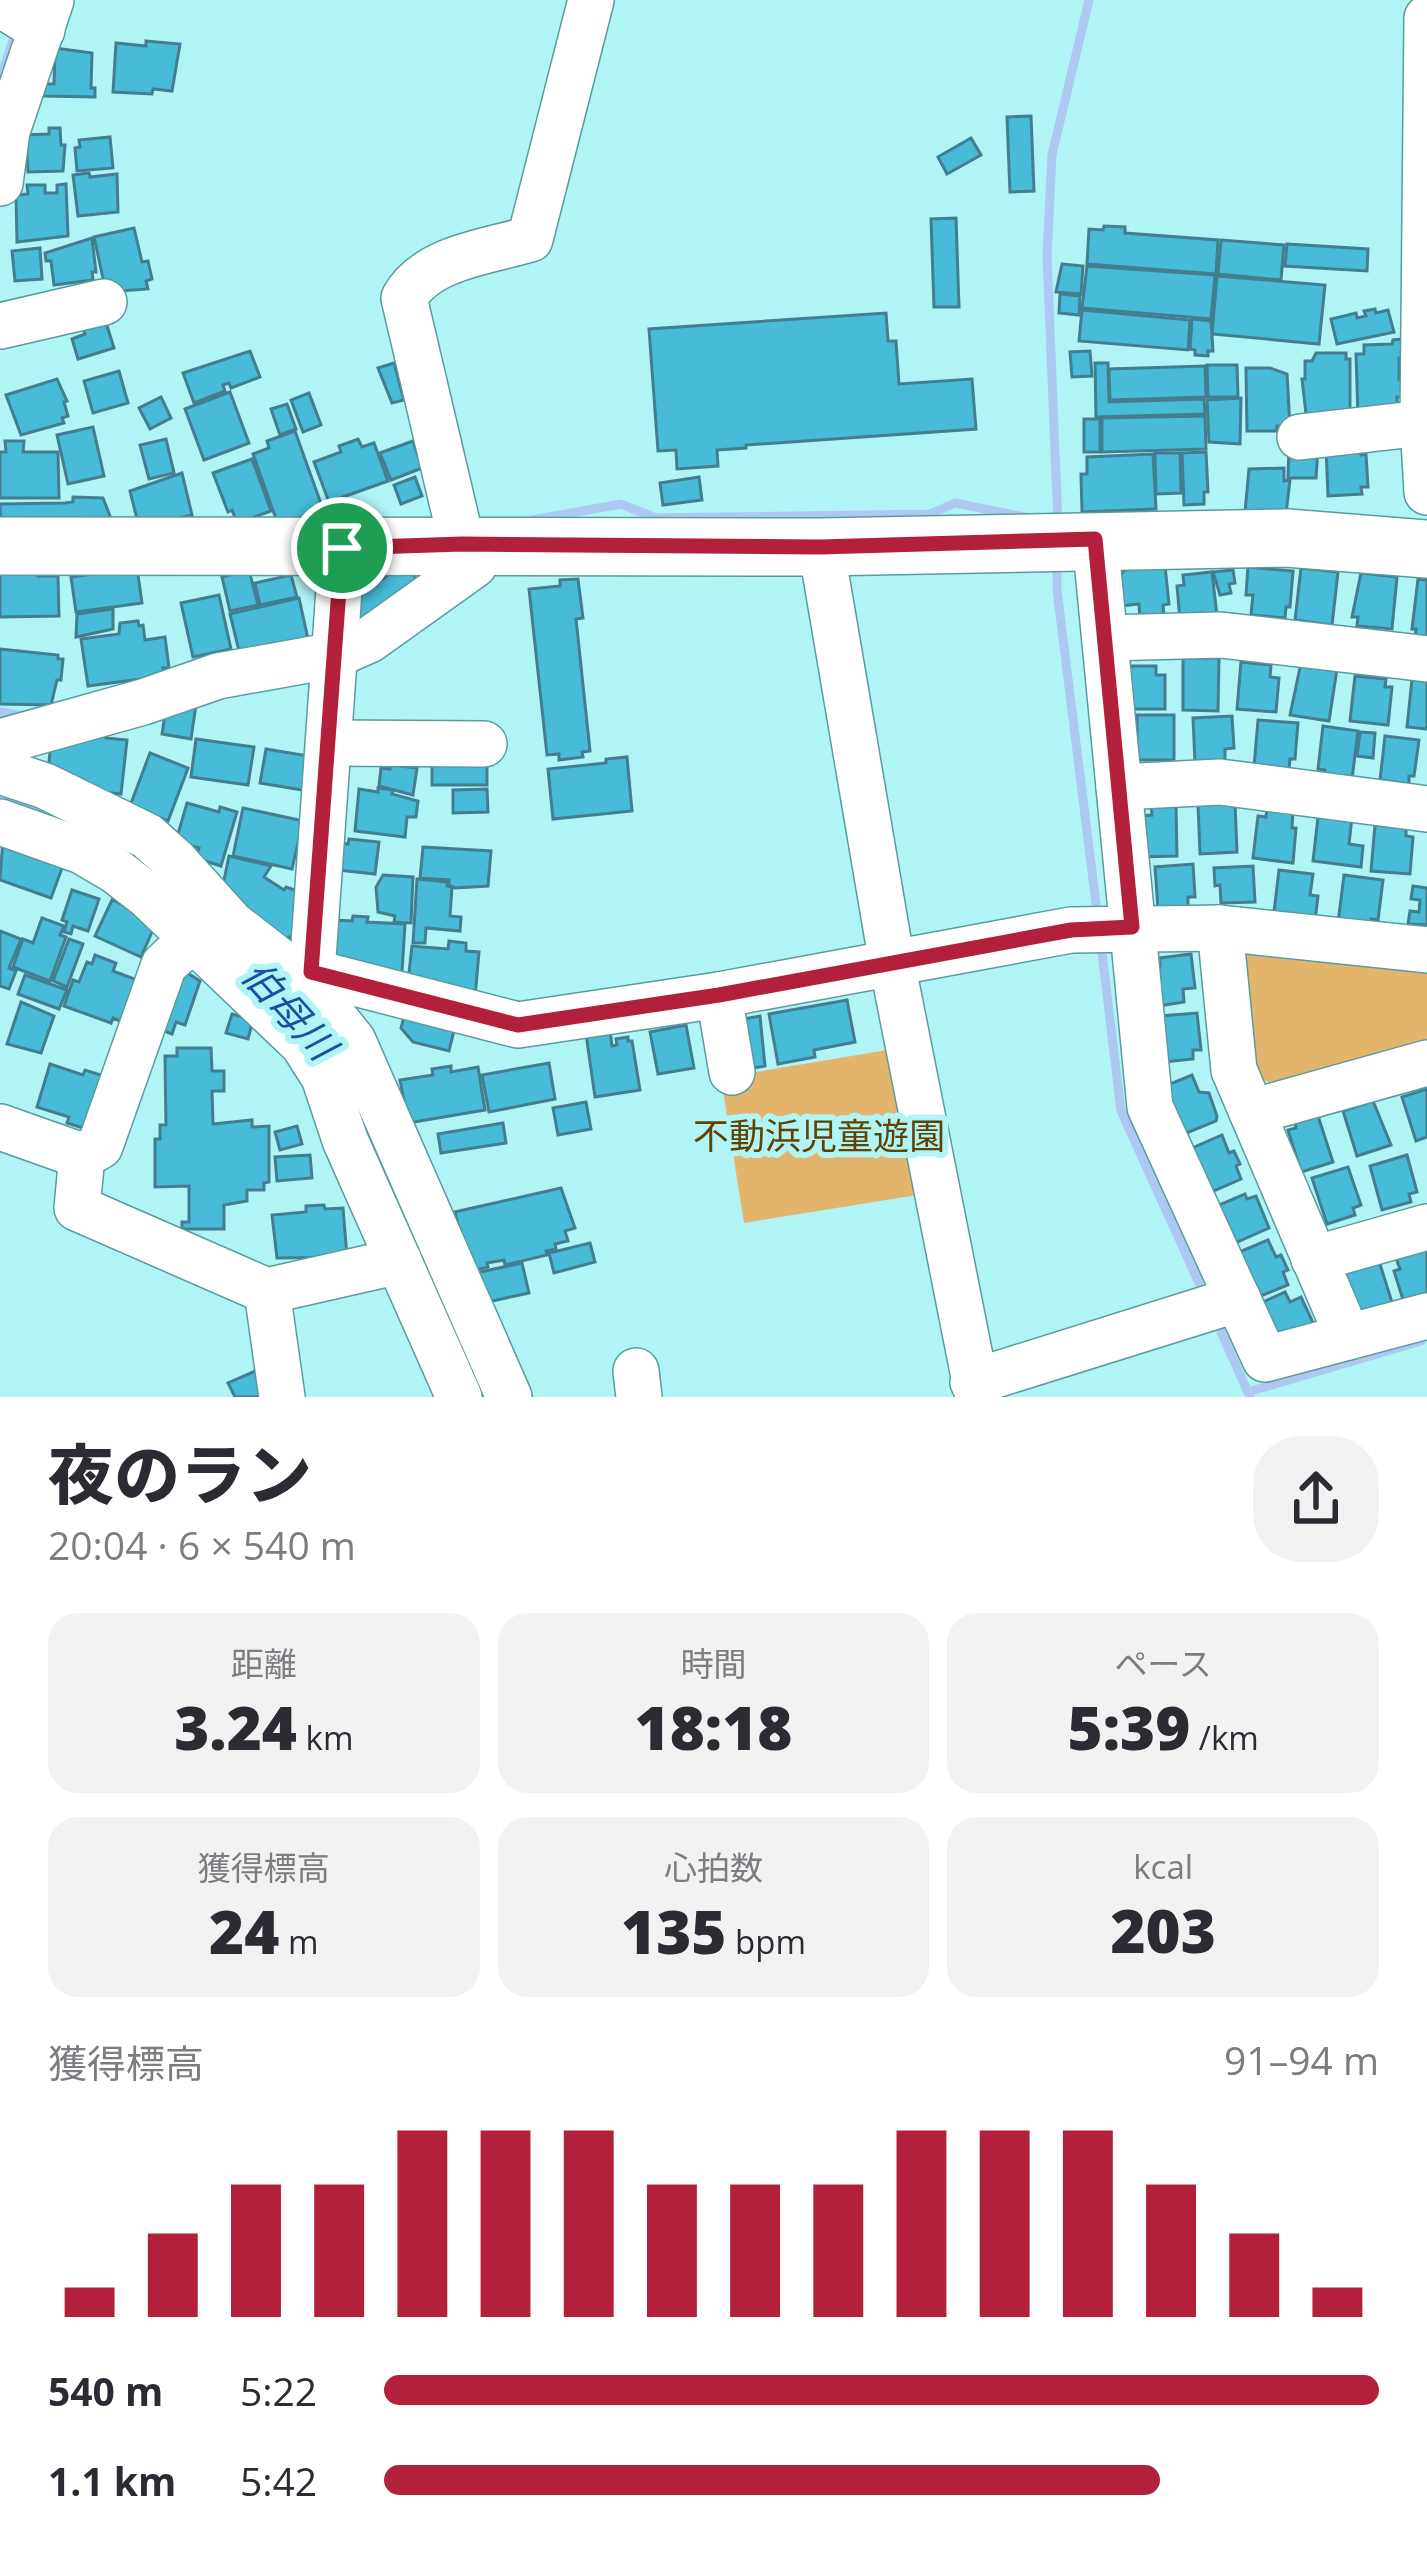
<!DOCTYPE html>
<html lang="ja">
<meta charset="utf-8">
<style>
body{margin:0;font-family:"Open Sans","Noto Sans JP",sans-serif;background:#f2f2f3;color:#2b2b33;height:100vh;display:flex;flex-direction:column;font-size:45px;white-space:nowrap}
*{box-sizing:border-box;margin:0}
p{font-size:39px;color:#7c7c81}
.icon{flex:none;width:66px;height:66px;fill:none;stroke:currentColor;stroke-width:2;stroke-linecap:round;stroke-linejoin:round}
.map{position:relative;height:1397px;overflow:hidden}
.side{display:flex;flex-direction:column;background:#fff;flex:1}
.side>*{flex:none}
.pin{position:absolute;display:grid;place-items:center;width:102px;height:102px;color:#fff;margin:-51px;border:6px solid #fff;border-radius:50%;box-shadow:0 3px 12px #0007}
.round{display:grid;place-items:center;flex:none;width:126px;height:126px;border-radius:48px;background:#f2f2f3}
.headline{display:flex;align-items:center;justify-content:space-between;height:204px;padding:0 48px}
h1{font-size:66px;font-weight:800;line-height:90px}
.stats{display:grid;grid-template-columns:repeat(3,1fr);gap:18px;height:204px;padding:12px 48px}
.stats div{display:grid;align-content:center;border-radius:30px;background:#f2f2f3;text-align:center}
.stats b{font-size:60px;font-weight:800}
.stats small{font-size:33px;font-weight:400}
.stats p{font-size:33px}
.chart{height:336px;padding:24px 48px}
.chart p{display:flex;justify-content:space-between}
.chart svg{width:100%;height:216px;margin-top:12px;stroke:#b2203b;stroke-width:6}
ul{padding:0 48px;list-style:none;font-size:39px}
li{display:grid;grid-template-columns:192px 144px 1fr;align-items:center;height:90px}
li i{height:30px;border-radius:15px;background:#b2203b}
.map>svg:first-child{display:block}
.green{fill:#e3b56c}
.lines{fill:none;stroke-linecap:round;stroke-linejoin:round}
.stream{stroke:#adc9f2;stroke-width:9}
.river{stroke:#adc9f2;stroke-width:54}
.building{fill:#48bbd8;stroke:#427e8f;stroke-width:3}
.minor-casing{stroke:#5a9c9e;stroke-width:48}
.major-casing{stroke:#5a9c9e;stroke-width:60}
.minor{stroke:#fff;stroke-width:45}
.major{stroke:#fff;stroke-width:57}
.route-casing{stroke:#fff;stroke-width:24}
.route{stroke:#b2203b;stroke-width:15}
.labels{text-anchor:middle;stroke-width:12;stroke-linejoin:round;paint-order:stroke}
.park-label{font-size:36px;fill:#624202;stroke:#b0f4f5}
.water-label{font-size:39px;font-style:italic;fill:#17519f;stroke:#b0f4f5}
</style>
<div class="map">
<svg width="1427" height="1397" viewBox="0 0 1427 1397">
<rect width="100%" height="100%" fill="#b0f4f5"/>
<g class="green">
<polygon points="1252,950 1427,970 1427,1047 1277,1087 1253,1074 1239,964"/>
<polygon points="893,1049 917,1195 744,1223 721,1078"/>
</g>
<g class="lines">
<g class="stream">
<polyline points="0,79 17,29"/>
<polyline points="532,520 621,504 656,518 930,514 955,503 1029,518"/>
<polyline points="1058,524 1047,256 1052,155 1089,0"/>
<polyline points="1057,567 1057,590 1096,904"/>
<polyline points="0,712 24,716"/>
<polyline points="1102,953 1121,1111 1199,1283"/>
<polyline points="1221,1332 1250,1397"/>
<polyline points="1248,1392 1421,1341"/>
</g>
<g class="river">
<polyline points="0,797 96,833 136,856 205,921"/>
<polyline points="337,1057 484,1397"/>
</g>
</g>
<g class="building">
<polygon points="146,41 180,44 172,91 153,89 152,94 113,92 116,43 146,46"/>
<polygon points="55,48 92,53 91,88 95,88 95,97 43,96 43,84 54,84"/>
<polygon points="1031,116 1034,191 1010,192 1007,117"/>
<polygon points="49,128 60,128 61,145 65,145 63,171 28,172 26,135 49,134"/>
<polygon points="110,137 113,168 77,171 75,148 80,147 79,140"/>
<polygon points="971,138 981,155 947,174 938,157"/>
<polygon points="89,173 90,177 117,174 118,212 78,216 73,175"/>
<polygon points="66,184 68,236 17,242 16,195 28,194 27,185 45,185 45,193 57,193 57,185"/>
<polygon points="956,218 959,307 934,307 931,219"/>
<polygon points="1104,226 1125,227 1125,233 1218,240 1216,274 1087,264 1089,229 1103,230"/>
<polygon points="134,228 142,262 148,261 152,279 146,281 148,289 106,292 94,237"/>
<polygon points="92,238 96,272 92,272 93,280 54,285 51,261 46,261 45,253"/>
<polygon points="1221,240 1284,245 1281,280 1218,274"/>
<polygon points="1287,244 1368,249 1367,271 1285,266"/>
<polygon points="40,248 42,279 15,281 12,251"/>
<polygon points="1062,264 1083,266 1081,294 1056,292"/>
<polygon points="1087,266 1215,275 1211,319 1082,308"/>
<polygon points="1217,276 1325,285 1319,344 1212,334"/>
<polygon points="1060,294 1080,296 1079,315 1059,313"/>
<polygon points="1375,309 1376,313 1388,310 1394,332 1337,344 1331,319 1356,313 1357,318 1366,316 1364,311"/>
<polygon points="1082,310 1190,320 1188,350 1079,341"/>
<polygon points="103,313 114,348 78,359 72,339 85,334 81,320"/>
<polygon points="886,313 888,341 896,341 899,384 972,379 976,429 746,445 746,448 717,450 718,466 677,469 676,450 658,451 649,329"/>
<polygon points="1192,319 1211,321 1213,351 1208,351 1208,356 1195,355 1195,350 1190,349"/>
<polygon points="1404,339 1405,358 1399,358 1399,380 1404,380 1404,397 1397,397 1397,416 1358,417 1356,354 1364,354 1364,345 1392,344 1393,340"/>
<polygon points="250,351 260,377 231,388 229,383 223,385 225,391 194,403 183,373"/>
<polygon points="1090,351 1092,376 1072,377 1070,352"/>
<polygon points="1316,353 1346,353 1346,359 1350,359 1350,414 1306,414 1302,379 1305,379 1305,361 1312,361"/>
<polygon points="394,363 404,400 392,403 378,368"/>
<polygon points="1095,363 1108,363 1109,402 1204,399 1205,414 1096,417"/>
<polygon points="1207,365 1237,365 1238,397 1208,397"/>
<polygon points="1205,366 1206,397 1110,400 1109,369"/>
<polygon points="1246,368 1270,368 1287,374 1290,426 1277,426 1277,431 1247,431"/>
<polygon points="119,371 128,403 93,413 84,381"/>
<polygon points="57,379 67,401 64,402 68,416 62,418 64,423 21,435 6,395"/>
<polygon points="230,392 249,443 204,460 185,409"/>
<polygon points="309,393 321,425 303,432 291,400"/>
<polygon points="161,397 171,418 150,429 139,408"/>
<polygon points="1241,398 1240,444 1209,442 1207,400"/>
<polygon points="287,404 296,429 280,435 271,409"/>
<polygon points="1205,416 1206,449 1102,452 1102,418"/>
<rect x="1084" y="419" width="16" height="33"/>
<polygon points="93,427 104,476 68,484 57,435"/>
<polygon points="295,431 325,515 280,530 253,454 269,448 267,441"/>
<polygon points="166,439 174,473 149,479 140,445"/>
<polygon points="358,439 362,447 374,443 388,481 329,502 314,462 341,452 339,446"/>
<polygon points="5,441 24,441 23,452 58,452 59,498 0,498 0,452 6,452"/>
<polygon points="413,441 422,468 391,480 380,453"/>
<polygon points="1289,447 1318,448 1316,478 1288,478"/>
<polygon points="1326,449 1360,450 1361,455 1366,454 1368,487 1361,487 1362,494 1328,496"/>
<polygon points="1206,452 1208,492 1204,492 1204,504 1184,505 1182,453"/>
<polygon points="1155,453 1180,453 1181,493 1156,494"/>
<polygon points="1153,454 1156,509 1082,512 1081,474 1087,474 1087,457"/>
<polygon points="252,459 271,511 237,523 232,510 228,512 213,473"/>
<polygon points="1284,468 1284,481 1290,480 1285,522 1245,512 1249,469"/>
<polygon points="182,473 192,515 139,527 130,491"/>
<polygon points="415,477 422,496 401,504 394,485"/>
<polygon points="699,477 702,500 663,505 660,483"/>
<polygon points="73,497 103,498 110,516 106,522 1,532 0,504 65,503 73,502"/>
<polygon points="38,564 38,576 58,576 59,616 0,617 0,565"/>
<polygon points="1165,566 1169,604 1163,605 1164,617 1140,619 1139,604 1120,606 1117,578 1125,570"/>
<polygon points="1248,567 1293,571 1290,607 1286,607 1285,618 1251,615 1253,595 1246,595"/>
<polygon points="137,568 142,603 76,612 71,577"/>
<polygon points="1301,568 1338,572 1332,625 1295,620"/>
<polygon points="249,570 258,605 230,611 222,577"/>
<polygon points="1233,570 1235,583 1229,584 1231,593 1220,595 1213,572"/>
<polygon points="393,572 412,572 420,586 355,624 352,598"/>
<polygon points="1212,572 1217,616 1180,620 1177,586 1184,585 1183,575"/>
<polygon points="1361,573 1397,577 1392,629 1357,626 1358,617 1352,617"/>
<polygon points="291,575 297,597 260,605 255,583"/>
<polygon points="578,579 583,618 576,619 590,751 582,752 583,757 559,760 559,754 547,755 529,589 560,586 560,580"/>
<polygon points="1418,579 1427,580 1427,640 1415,638 1416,629 1412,629"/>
<polygon points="219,595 231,649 193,657 181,603"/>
<polygon points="299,598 308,639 240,655 230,614"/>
<polygon points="113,609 113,629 76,637 77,614"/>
<polygon points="138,621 139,626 143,625 145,640 165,637 169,668 163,668 164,676 88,686 81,639 119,634 120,623"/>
<polygon points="0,649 58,655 58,659 63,659 61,680 57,680 51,705 0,704"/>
<polygon points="1183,658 1219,658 1218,711 1183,710"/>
<polygon points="1241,662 1271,665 1270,677 1279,678 1276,712 1237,709"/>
<polygon points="1301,663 1337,669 1329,721 1290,715"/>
<polygon points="1126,666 1156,666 1156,675 1165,675 1165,709 1127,709"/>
<polygon points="1355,676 1386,679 1385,687 1392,687 1388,725 1350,721"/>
<polygon points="1412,679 1427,680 1427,729 1407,727"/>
<polygon points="198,691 191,739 162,734 167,702"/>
<rect x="1137" y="715" width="37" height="45"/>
<polygon points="1232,716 1234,748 1225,749 1225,762 1195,763 1193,718"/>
<polygon points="1258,720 1298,723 1295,759 1290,759 1289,770 1254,767"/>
<polygon points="1323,726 1358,731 1352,779 1325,775 1325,770 1318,769"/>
<polygon points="107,732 106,738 127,740 121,794 85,790 48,771 52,733"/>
<polygon points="1360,732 1375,733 1373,758 1357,756"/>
<polygon points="1385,736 1419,740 1414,776 1409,776 1409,784 1380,780"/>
<polygon points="196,739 254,747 248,785 191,777"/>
<polygon points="266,749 314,757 308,791 260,783"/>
<polygon points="150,753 188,768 168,821 130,806"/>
<rect x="432" y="757" width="55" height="28"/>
<polygon points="627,757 632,811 553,819 548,769 606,763 606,759"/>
<polygon points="391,765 417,768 413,795 379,786 381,768 390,769"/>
<polygon points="378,788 393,790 392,794 418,801 416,817 407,817 405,837 355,831 359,789 378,792"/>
<polygon points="487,789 488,812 453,813 453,790"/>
<polygon points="187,803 219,812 220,807 237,812 221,866 196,858 199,848 176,841"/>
<polygon points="1235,803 1237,852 1200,854 1198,805"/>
<polygon points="1151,806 1176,806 1177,856 1140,857 1139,816 1152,815"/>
<polygon points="243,808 303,821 292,869 233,856"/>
<polygon points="1267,808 1293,811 1292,828 1296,828 1293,863 1253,858 1258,816 1266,817"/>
<polygon points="1318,817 1352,817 1349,844 1363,846 1361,867 1313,861"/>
<polygon points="1375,825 1406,828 1406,836 1413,837 1410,874 1371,871"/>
<polygon points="3,838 65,860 51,898 0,880"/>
<polygon points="349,839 379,842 375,874 337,870 340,843 348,844"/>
<polygon points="423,847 491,851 488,886 455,888 449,885 449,880 420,878"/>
<polygon points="229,856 271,866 264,877 284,890 286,887 307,894 303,940 289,937 286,946 222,890"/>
<polygon points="1193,864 1195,897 1188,897 1188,907 1158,909 1155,867"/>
<polygon points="1253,866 1255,902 1221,903 1220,885 1215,886 1214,868"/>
<polygon points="1279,870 1313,874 1310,895 1318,896 1315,921 1274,912"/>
<polygon points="383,875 413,877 411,923 394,922 395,916 378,912 376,887"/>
<polygon points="1344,875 1383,880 1378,920 1371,919 1370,927 1338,923"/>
<polygon points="417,879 447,882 447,886 452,887 450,916 461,917 460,931 426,928 425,943 413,943"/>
<polygon points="1413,886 1427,888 1427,929 1426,925 1408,924 1410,911 1419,912 1420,900 1411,899"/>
<polygon points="72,890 99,899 88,931 73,926 71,934 64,932 67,922 62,920"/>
<polygon points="112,900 154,919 155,925 141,957 95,936"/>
<polygon points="353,916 368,917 367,922 405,924 402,972 325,967 334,920 352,921"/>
<polygon points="42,918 64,926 60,935 66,937 50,981 13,967 23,939 33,943"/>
<polygon points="0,931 21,939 9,968 16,971 9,989 0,986"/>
<polygon points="69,939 83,944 67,987 53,981"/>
<polygon points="449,941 466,943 466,951 479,952 475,997 407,990 412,946 448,949"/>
<polygon points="1191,954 1195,988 1183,989 1184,1002 1158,1006 1153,967 1160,966 1159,958"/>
<polygon points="95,955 116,963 113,971 137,980 132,1026 113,1018 111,1023 64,1006 73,980 79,982 87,962 92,964"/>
<polygon points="183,970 200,981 185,1025 176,1022 172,1034 149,1025"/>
<polygon points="25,975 67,990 59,1009 18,994"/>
<polygon points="847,1000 855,1042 814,1050 815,1057 778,1064 769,1014"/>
<polygon points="21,1002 54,1016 41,1053 7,1044"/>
<polygon points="406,1009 456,1022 449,1051 413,1042 401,1028"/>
<polygon points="1197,1013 1201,1050 1193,1050 1193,1059 1163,1062 1160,1016"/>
<polygon points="232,1014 253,1020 248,1039 226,1033"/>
<polygon points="760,1016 765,1066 742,1070 733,1021"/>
<polygon points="686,1025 694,1068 658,1074 650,1032"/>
<polygon points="610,1030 612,1046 617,1045 616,1039 628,1037 628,1041 632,1041 640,1090 595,1097 586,1034"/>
<polygon points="177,1048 211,1048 212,1071 224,1071 224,1091 212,1091 213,1124 252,1120 252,1127 269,1126 269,1182 264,1183 264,1190 247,1190 247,1201 224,1205 224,1229 182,1229 182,1222 189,1222 189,1186 155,1187 155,1139 160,1139 160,1125 166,1125 165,1056 177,1056"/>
<polygon points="549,1063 555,1099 489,1112 482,1075"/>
<polygon points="50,1064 83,1075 85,1070 104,1076 96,1132 67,1123 69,1117 37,1107"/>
<polygon points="451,1066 451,1072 478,1067 485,1110 408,1123 400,1080 433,1075 432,1069"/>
<polygon points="1192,1075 1199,1092 1209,1093 1217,1116 1216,1121 1184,1134 1165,1086"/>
<polygon points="1427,1089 1427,1137 1416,1141 1402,1097"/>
<polygon points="1373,1101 1391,1145 1357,1156 1343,1111"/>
<polygon points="586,1102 591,1129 558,1135 553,1108"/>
<polygon points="1318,1116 1333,1162 1301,1172 1288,1130 1296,1128 1295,1123"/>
<polygon points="503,1123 506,1143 441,1153 438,1134"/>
<polygon points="297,1126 302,1144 280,1150 275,1132"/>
<polygon points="1222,1135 1229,1153 1234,1151 1240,1164 1236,1166 1241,1179 1209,1193 1190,1149"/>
<polygon points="310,1155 312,1178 277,1181 275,1157"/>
<polygon points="1407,1155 1417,1192 1409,1194 1411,1202 1382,1210 1370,1166"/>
<polygon points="1348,1167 1361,1205 1353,1208 1355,1215 1327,1224 1312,1178"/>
<polygon points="561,1188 575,1228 565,1231 568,1241 555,1244 556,1249 546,1251 547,1255 505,1265 504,1260 487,1263 488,1267 469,1272 455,1212"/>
<polygon points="1245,1194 1247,1199 1256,1196 1269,1228 1235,1243 1219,1205"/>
<polygon points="324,1205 325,1209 343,1208 347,1257 277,1258 272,1215 306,1212 306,1206"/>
<polygon points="1268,1240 1276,1257 1281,1255 1288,1270 1283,1272 1288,1285 1258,1297 1239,1252"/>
<polygon points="590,1243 595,1262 554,1273 549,1253"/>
<polygon points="1427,1249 1427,1299 1405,1306 1394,1271 1400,1269 1396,1258"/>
<polygon points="1379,1261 1395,1312 1353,1325 1337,1274"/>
<polygon points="522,1263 529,1293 483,1303 476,1273"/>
<polygon points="1285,1292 1290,1302 1301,1297 1316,1329 1277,1339 1261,1303"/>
<polygon points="260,1369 265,1397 235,1397 228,1383"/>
</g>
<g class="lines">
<g class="minor-casing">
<g id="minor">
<polyline points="0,4 42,30"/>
<polyline points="1427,18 1423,423 1427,492"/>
<polyline points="0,183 7,131 51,0"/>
<polyline points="0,326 104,302"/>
<polyline points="1300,437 1423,423"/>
<polyline points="1095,539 1150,1107 1265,1359 1427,1316"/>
<path d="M462,544L404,298C427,257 487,252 530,239L591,0"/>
<polyline points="821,547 892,963 978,1397"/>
<polyline points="1105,638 1221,635 1427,659"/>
<polyline points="0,742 143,702 218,676 335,655 369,640 474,565"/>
<polyline points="330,743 484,744"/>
<polyline points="0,771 45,786 147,836 175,861 232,924 304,980 353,1041 509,1397"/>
<polyline points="1119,787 1220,782 1427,809"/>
<polyline points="0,822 82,851 116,871 148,896 303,1044 324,1077 345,1140 459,1397"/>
<polyline points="1220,928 1234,1070 1348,1337"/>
<polyline points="312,972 518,1025 719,995 1071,930 1220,928 1427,950"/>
<polyline points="293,992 312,972 342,547"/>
<polyline points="719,995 732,1072"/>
<polyline points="1252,1112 1427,1063"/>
<polyline points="0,1127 82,1156 77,1208 267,1291 399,1261"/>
<polyline points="82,1156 100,1146 164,965 191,940"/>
<polyline points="1314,1259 1427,1227"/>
<polyline points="267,1291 282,1397"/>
<polyline points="636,1371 639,1397"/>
<polyline points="973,1382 1238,1299"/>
</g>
</g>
<g class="major-casing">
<polyline id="major" points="0,546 821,547 1287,538 1427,549"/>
</g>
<use href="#minor" class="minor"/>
<use href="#major" class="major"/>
</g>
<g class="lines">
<g class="route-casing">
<polygon id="route" points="1095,539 1132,927 1071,930 719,995 518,1025 311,972 342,548 462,544 820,547"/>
</g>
<use href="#route" class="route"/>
</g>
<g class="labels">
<g class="park-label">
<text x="819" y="1149">不動浜児童遊園</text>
</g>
<g class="water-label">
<text transform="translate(289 1010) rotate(48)" y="14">伯母川</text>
</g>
</g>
</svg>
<div class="pin" style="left:342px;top:548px;background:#1e9e55"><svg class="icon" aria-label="arrive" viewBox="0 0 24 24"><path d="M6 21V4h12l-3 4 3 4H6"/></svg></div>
</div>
<section class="side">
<div class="headline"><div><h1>夜のラン</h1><p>20:04 · 6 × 540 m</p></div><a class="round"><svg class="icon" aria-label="share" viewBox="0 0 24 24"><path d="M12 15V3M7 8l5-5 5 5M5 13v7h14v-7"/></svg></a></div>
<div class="stats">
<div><p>距離</p><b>3.24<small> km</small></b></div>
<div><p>時間</p><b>18:18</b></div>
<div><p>ペース</p><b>5:39<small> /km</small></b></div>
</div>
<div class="stats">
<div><p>獲得標高</p><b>24<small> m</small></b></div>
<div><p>心拍数</p><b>135<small> bpm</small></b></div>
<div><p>kcal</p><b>203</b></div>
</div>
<div class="chart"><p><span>獲得標高</span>91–94 m</p>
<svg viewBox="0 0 160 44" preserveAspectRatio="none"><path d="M5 44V38M15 44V27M25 44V17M35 44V17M45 44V6M55 44V6M65 44V6M75 44V17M85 44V17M95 44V17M105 44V6M115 44V6M125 44V6M135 44V17M145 44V27M155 44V38"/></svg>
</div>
<ul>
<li><b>540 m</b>5:22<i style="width:100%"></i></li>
<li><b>1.1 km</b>5:42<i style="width:78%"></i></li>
</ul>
</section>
